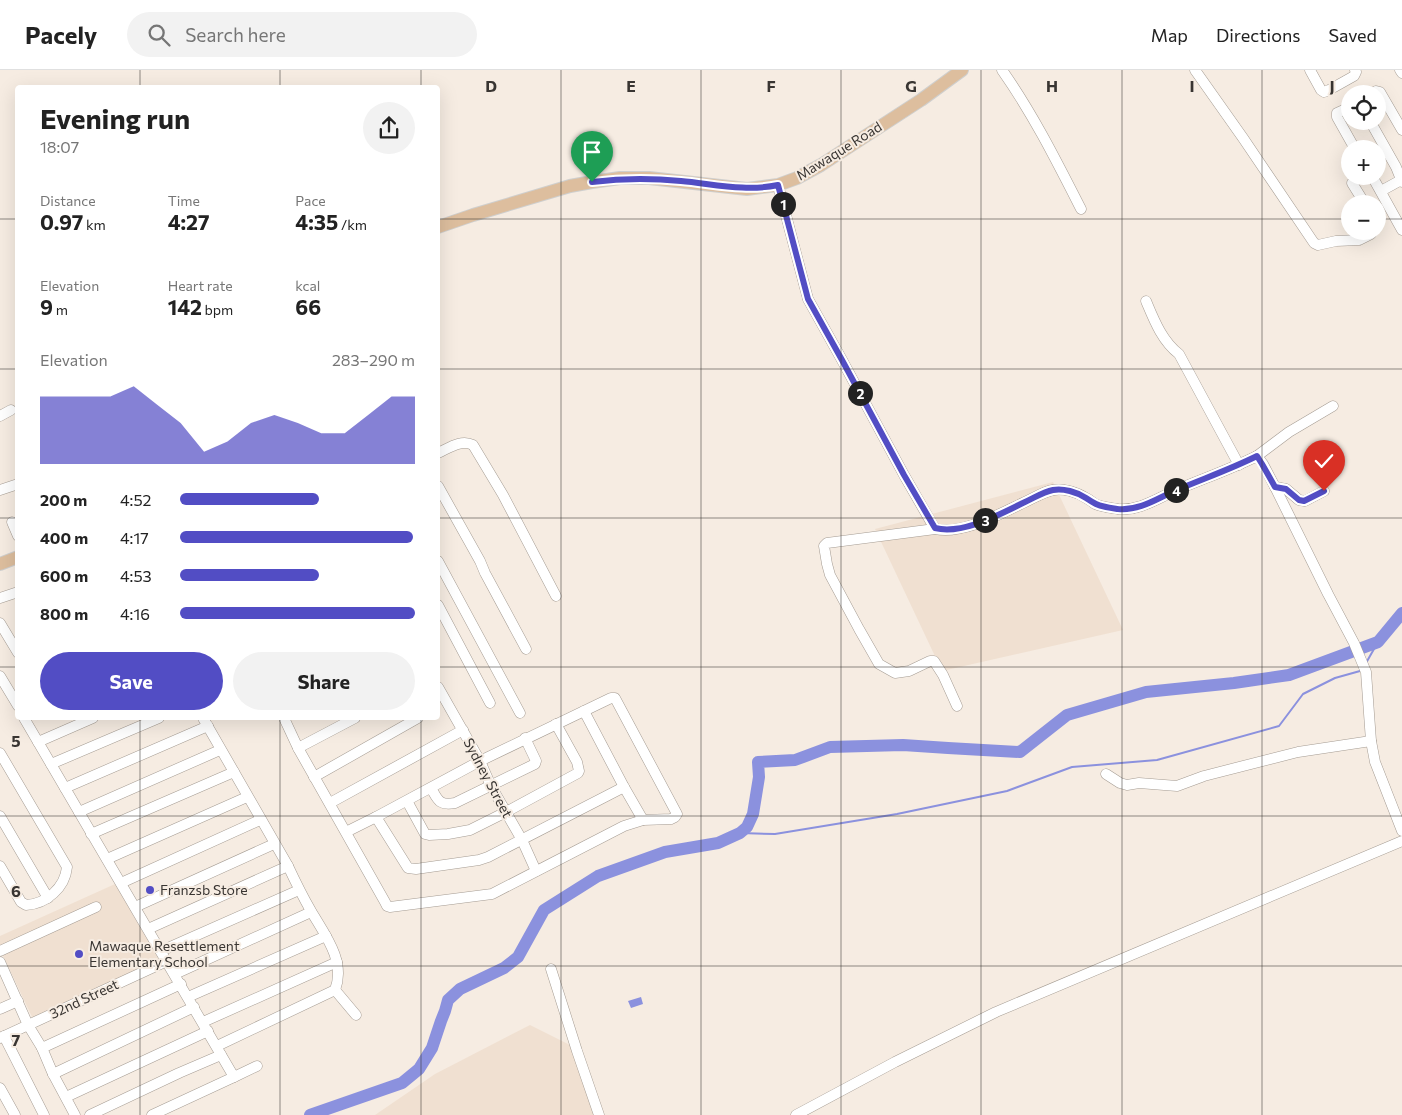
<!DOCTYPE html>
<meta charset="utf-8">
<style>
body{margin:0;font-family:Commissioner,sans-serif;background:#f2f2f2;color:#222;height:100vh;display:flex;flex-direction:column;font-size:19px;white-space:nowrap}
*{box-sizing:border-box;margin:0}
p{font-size:16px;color:#767676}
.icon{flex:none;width:28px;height:28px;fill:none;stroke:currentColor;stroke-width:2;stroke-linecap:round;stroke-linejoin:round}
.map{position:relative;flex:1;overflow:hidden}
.side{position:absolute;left:15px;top:15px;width:425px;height:635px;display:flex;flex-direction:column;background:#fff;border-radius:5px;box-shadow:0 5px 20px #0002}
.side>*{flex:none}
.fabs{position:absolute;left:1341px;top:15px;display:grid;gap:10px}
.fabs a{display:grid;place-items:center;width:45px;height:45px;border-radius:50%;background:#fff;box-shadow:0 5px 20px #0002;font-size:25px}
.pin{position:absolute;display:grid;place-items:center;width:42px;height:42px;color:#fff;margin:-51px -21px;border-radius:50% 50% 50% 0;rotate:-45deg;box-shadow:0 0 5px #0007}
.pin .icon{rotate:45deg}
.km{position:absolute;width:25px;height:25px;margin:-12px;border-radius:50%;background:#222;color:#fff;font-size:14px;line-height:25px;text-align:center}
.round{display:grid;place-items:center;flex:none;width:52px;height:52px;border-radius:26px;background:#f2f2f2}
.head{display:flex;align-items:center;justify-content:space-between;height:85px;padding:0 25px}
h1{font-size:28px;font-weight:700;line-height:38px}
.metrics{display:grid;grid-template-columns:repeat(3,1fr);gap:8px;height:85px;padding:5px 25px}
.metrics div{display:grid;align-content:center}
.metrics b{font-size:21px;font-weight:700}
.metrics small{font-size:14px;font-weight:400}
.metrics p{font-size:14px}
.chart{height:140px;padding:10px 25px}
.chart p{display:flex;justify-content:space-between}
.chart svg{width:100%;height:90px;margin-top:5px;fill:#524dc4;opacity:.7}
.primary-button{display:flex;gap:10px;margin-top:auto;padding:10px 25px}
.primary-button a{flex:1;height:58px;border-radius:30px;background:#524dc4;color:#fff;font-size:20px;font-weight:700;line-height:58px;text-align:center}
.primary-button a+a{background:#f2f2f2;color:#222}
ul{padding:0 25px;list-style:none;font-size:16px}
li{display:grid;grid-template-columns:80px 60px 1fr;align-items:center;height:38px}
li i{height:12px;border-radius:6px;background:#524dc4}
header{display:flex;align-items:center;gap:30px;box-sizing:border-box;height:70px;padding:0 25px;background:#fff;border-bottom:1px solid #e0e0e0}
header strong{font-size:24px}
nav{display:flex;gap:28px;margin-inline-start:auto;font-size:18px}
.search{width:350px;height:45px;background:#f2f2f2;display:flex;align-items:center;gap:12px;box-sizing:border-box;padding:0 18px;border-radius:28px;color:#767676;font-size:19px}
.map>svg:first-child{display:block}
.built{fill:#f0e0d1}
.water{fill:#8b91de}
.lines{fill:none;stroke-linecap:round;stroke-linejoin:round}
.stream{stroke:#8b91de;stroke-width:2}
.river{stroke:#8b91de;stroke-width:12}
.minor-casing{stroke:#a59c93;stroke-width:11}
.major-casing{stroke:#cfcfce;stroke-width:14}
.minor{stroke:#fff;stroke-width:10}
.major{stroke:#ddbe9e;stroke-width:12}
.route-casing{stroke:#fff;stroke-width:10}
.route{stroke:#524dc4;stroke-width:6}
.grid{fill:none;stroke:#393532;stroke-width:1;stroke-opacity:0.55}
.poi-dot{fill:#524dc4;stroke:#f6ece2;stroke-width:2}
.labels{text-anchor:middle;stroke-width:4;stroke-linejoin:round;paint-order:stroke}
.street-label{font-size:14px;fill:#393532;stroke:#f6ece2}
.poi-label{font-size:14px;fill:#393532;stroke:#f6ece2;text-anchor:start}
.grid-label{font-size:16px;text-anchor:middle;font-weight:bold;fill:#393532;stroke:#f6ece2;stroke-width:4;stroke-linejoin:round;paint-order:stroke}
</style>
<header>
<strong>Pacely</strong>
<div class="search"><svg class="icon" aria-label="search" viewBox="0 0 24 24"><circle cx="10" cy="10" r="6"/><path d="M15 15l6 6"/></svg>Search here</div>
<nav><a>Map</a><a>Directions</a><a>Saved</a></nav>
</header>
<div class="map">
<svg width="1402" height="1045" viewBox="0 0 1402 1045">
<rect width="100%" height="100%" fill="#f6ece2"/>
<g class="built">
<polygon points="1053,412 1123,560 942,601 875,459"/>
<polygon points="115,814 159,890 33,949 0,879 0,866"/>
<polygon points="530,955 574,977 597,1045 375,1045 435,1004"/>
</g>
<polygon class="water" points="641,927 643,934 631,938 628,931"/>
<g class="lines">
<g class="stream">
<polyline points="1366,593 1378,572"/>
<polyline points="740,763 775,764 897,744 1007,721 1072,697 1157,690 1279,656 1303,624 1335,608 1360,601"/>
</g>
<polyline class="river" points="310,1045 402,1013 419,999 432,978 441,951 445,941 448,930 460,919 504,898 518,887 544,840 598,806 665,782 718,773 740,763 747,757 753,744 759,707 758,692 795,690 830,677 903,675 948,678 1020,682 1067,645 1146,622 1234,613 1289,605 1378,572 1402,543"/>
<g class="minor-casing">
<g id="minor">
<path d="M1002,0C1033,44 1057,92 1081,139"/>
<polyline points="1195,0 1243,68 1314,173 1318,175 1336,171 1359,170 1371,164 1373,161"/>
<polyline points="1310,0 1321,20 1324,22 1329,20 1354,6 1356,2 1355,0"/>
<polyline points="1400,0 1402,3"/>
<polyline points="1373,24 1376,21 1380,22 1402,60"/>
<polyline points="1350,37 1337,43 1337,47 1355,79"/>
<polyline points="1370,51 1396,97 1402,112"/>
<polyline points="1372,106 1402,160"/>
<polyline points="1352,113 1365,134"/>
<polyline points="778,115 808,229 842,290 904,405 935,459"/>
<polyline points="1381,121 1401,110"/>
<path d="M1146,231C1154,250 1162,271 1179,284L1239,395"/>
<polyline points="0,346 11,340"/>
<path d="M438,383C449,378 461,369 473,375L503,425L556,526"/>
<polyline points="1257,386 1289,362 1333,336"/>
<polyline points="438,416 480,491 485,503 526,579"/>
<polyline points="1275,417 1286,419 1299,430 1305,431 1324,421"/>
<polyline points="0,420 18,414"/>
<polyline points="12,452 18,466"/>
<polyline points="438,491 520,643"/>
<polyline points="0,528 18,522"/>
<polyline points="438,535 490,633"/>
<polyline points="0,553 18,583"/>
<polyline points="0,606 18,636"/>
<polyline points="438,617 480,691 491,716 522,770 536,801"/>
<path d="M957,636L943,605L934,591H930L909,601L895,603L879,594L859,559L830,505L827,494L824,476L827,473L935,459C963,465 999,444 1025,432C1034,428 1043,422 1053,420C1063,418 1077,422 1086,428C1089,429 1092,432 1095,434C1102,437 1111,438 1118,439C1141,441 1159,427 1179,419C1205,408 1231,399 1257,386L1263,394L1275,417L1328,524L1354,573L1366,602L1371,671L1375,692L1402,761"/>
<polyline points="584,641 624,717 643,750"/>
<polyline points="24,648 234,1007 257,996"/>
<path d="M203,648L288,796C295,811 303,827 311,841C325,865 346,891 335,920L217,976"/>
<polyline points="284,648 298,678 385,832 387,836 390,837 492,824 624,756 643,750 671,749 675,747 677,744 615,628 611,628 480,691 376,747 346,762"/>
<polyline points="38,672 93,648"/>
<polyline points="298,678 355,648"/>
<path d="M0,683L67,797C65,818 46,834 26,835L21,832L0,796"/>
<polyline points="51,694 159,648"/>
<polyline points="1106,704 1120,713 1127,715 1139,713 1177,716 1204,706 1298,682 1371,671"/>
<polyline points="314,707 418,648"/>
<polyline points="65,718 208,656"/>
<path d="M431,718C438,730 439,736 455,733L535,694L536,691L525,668"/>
<polyline points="407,731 425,764 429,765 448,764 470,760 506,742 578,703 579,701 577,692 556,654"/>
<polyline points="330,733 463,660"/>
<polyline points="79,742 220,680"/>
<polyline points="0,746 48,828"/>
<polyline points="376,747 408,798 416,799 479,790 488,787 624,717"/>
<polyline points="91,764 234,702"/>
<polyline points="107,789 247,727"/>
<polyline points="121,813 260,750"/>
<polyline points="135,837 274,774"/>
<polyline points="148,859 288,796"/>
<polyline points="0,881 96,837"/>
<polyline points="161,881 299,820"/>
<polyline points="0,892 28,955 42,978 53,1004 75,1045"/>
<polyline points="551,899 577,981 599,1045"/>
<polyline points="175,904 311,842"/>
<polyline points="335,920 356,945"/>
<polyline points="188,927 326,866"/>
<polyline points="0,939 18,931"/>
<polyline points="203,952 337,892"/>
<polyline points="4,966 44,1045"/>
<polyline points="0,968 167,891"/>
<polyline points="42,978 181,914"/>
<polyline points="53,1004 194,937"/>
<polyline points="0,1018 15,1045"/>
<polyline points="66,1027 208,961"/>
<polyline points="90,1045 179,1003 221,985"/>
<polyline points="152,1045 234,1007"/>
<polyline points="796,1045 895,992 996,942 1402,771"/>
</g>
</g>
<g class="major-casing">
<g id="major">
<polyline points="438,157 473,145 570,116 592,112 620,108 649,108 747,119 778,115 797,108 821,95 921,30 962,0"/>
<polyline points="0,494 18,487"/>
</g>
</g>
<use href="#minor" class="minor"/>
<use href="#major" class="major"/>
</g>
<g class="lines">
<g class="route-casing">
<path id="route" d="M592,112C623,108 651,108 681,111C714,114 746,122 778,115L808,229L842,290L904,405L935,458C963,465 1000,444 1025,432C1034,428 1043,422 1053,420C1063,418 1077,422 1086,428C1089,430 1092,432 1096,434C1102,437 1111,438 1118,439C1141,441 1159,427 1179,419C1205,408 1231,399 1257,386L1262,394L1275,417L1286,419L1299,430L1304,431L1324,421"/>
</g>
<use href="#route" class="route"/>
</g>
<path class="grid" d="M140,0V18M280,0V18M421,0V18M561,0V1045M701,0V1045M841,0V1045M981,0V1045M1122,0V1045M1262,0V1045M0,149H18M438,149H1350M1378,149H1402M0,299H18M438,299H1402M0,448H18M438,448H1402M0,597H18M438,597H1402M140,648V1045M280,648V1045M421,648V1045M0,746H1402M0,896H1402"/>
<g class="poi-dot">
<circle cx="150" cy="820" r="5"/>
<circle cx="79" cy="884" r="5"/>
</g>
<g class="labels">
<g class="street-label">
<text transform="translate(839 81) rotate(-32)" y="5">Mawaque Road</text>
<text transform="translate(488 708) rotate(62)" y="5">Sydney Street</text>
<text transform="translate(84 929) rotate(-25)" y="5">32nd Street</text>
</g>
<g class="poi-label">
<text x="160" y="825">Franzsb Store</text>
<text x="89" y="881">Mawaque Resettlement<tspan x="89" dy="16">Elementary School</tspan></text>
</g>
</g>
<g class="grid-label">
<text x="491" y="22">D</text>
<text x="631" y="22">E</text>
<text x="771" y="22">F</text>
<text x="911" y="22">G</text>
<text x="1052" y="22">H</text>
<text x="1192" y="22">I</text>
<text x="1332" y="22">J</text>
<text x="16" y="677">5</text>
<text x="16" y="827">6</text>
<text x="16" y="976">7</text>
</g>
</svg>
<div class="fabs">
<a><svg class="icon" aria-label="locate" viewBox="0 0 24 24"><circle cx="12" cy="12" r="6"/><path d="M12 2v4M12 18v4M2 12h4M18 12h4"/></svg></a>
<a>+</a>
<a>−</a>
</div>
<div class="pin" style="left:592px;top:112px;background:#1e9e55"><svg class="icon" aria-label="arrive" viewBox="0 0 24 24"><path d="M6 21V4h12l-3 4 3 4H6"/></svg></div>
<div class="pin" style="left:1324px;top:421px;background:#d93025"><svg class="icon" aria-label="check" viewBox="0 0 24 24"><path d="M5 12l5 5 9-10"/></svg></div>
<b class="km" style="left:783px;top:134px">1</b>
<b class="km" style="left:860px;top:323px">2</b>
<b class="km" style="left:985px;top:450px">3</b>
<b class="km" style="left:1176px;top:420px">4</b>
<section class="side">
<div class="head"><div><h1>Evening run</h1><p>18:07</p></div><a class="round"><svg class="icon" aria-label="share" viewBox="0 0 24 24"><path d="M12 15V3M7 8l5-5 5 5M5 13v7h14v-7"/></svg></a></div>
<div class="metrics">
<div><p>Distance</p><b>0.97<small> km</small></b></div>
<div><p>Time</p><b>4:27</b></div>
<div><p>Pace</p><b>4:35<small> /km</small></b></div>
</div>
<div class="metrics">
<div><p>Elevation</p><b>9<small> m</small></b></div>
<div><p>Heart rate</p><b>142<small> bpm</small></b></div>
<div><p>kcal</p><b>66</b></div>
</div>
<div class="chart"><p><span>Elevation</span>283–290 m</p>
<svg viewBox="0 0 160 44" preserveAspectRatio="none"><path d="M0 44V11L10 11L20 11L30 11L40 6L50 15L60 24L70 38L80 33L90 24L100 20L110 24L120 29L130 29L140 20L150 11L160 11V44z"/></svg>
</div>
<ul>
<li><b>200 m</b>4:52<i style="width:59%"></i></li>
<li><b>400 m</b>4:17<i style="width:99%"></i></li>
<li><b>600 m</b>4:53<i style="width:59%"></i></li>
<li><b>800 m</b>4:16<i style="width:100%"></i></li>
</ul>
<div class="primary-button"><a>Save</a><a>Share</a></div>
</section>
</div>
